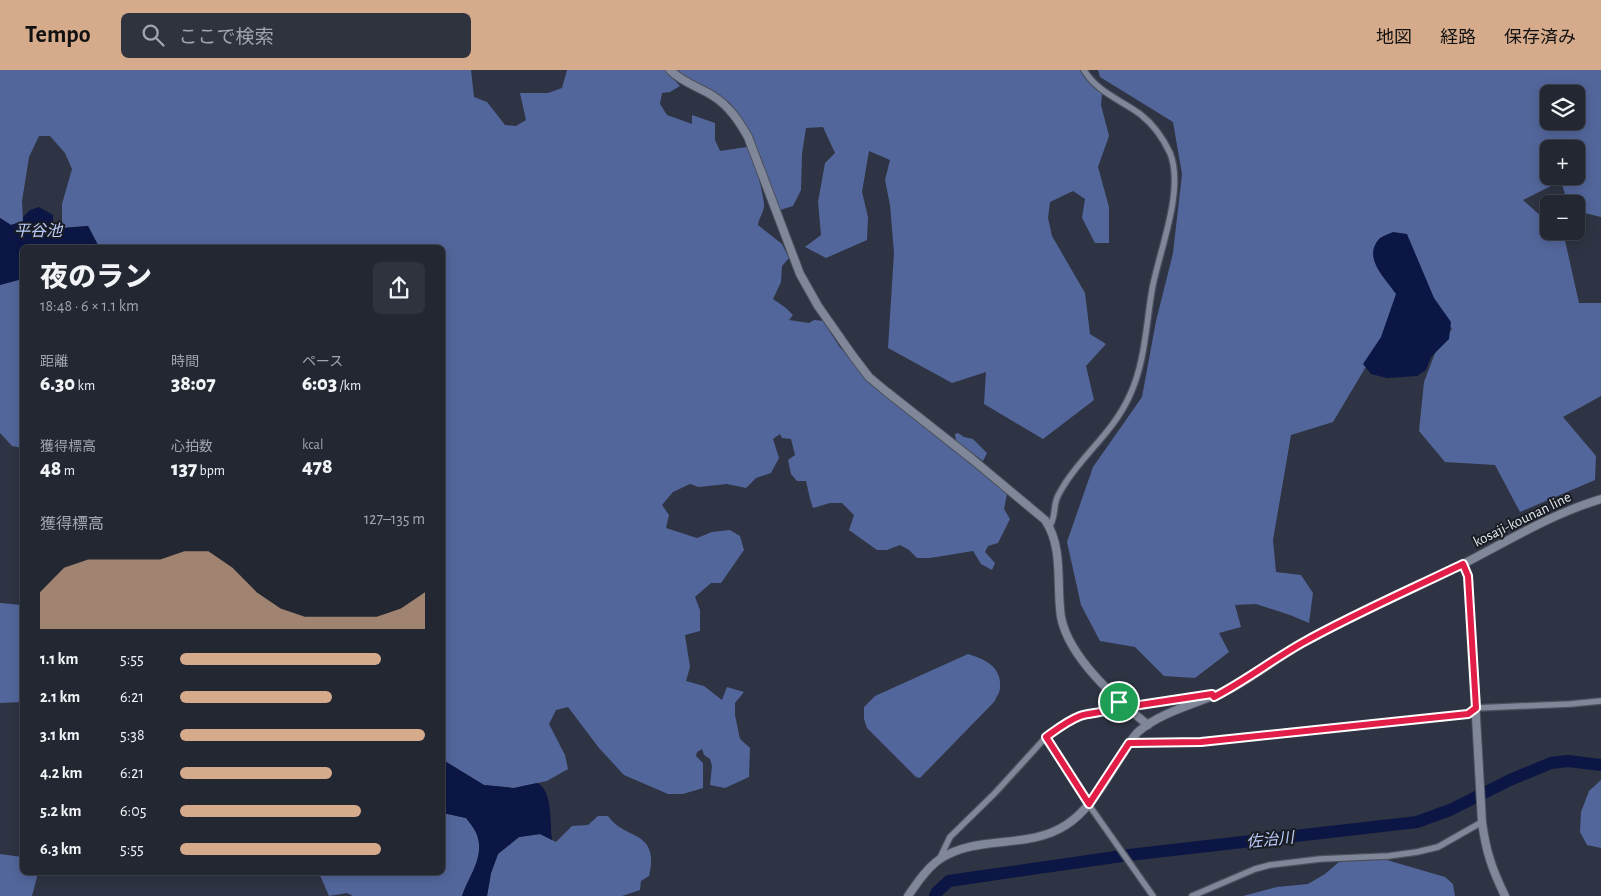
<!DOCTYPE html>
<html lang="ja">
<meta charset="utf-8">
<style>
body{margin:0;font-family:"Alegreya Sans","Noto Sans JP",sans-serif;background:#2e333e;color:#f1f3f6;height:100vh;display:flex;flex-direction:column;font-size:19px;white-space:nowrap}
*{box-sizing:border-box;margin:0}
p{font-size:16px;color:#a2a5ac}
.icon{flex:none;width:28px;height:28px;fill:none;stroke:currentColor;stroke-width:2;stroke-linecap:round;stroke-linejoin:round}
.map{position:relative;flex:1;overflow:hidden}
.side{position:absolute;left:20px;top:175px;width:425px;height:630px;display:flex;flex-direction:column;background:#222732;border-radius:8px;box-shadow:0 2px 12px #0003,0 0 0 1px #3f444d}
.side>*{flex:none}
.controls{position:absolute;left:1540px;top:15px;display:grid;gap:10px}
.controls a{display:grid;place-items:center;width:45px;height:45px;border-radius:8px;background:#222732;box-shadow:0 2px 12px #0003,0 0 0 1px #3f444d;font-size:25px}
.pin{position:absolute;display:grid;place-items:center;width:42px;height:42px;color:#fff;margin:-21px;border:2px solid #fff;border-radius:50%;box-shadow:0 1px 5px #0007}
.round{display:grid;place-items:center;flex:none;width:52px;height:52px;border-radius:8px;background:#2e333e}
.overview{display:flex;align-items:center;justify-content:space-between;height:85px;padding:0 20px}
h1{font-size:28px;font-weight:800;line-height:38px}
.figures{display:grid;grid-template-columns:repeat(3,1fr);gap:8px;height:85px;padding:5px 20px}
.figures div{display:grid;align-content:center}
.figures b{font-size:21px;font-weight:800}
.figures small{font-size:14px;font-weight:400}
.figures p{font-size:14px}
.chart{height:140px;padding:10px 20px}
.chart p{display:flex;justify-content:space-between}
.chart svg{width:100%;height:90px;margin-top:5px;fill:#d6ab8b;opacity:.7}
ul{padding:0 20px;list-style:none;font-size:16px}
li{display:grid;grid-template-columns:80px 60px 1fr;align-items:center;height:38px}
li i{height:12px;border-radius:6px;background:#d6ab8b}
header{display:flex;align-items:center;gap:30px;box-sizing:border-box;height:70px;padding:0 25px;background:#d6ab8b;color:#111}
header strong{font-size:24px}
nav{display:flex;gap:28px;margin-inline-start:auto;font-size:18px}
.search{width:350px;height:45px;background:#2e333e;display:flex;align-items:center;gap:12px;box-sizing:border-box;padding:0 18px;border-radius:8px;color:#a2a5ac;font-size:19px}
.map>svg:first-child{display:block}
.forest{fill:#53669b;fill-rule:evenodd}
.water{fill:#0b1644}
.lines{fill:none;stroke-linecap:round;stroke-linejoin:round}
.river{stroke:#0b1644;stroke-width:12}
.street-casing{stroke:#4b505c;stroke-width:8}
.secondary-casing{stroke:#4b505c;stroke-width:10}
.street{stroke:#808799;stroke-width:5.5}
.secondary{stroke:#808799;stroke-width:8}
.route-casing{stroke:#fff;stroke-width:10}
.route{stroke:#e11d48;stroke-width:6}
.labels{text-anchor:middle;stroke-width:4;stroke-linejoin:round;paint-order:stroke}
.street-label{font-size:15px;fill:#e1e5ef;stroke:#191c22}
.water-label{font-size:16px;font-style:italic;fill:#baccfc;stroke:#191c22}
</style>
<header>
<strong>Tempo</strong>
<div class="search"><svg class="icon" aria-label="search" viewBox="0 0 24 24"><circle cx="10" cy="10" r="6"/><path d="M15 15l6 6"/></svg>ここで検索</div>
<nav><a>地図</a><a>経路</a><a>保存済み</a></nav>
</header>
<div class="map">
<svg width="1601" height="826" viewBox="0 0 1601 826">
<rect width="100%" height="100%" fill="#2e3443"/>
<g class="forest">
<path d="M0,0H471L474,27L487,32L505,55L516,56L526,50L520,23H548L562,18L567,0H665L680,16L670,22L662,23L660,34L667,45L692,54V45L715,53V70L720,81L747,77C753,83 765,128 764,137C763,143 759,148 758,155L782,174L789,188L782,196L781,212L773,229L786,238L793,245L789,250L809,253L814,250L823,251L839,276L868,309L1007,424L1004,439L1010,449L998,473L988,476L985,482L995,493L992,500L981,494L973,481L930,488H917L909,480L900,475L887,480H877L849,460L854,445L842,433H830L813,438L810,429L806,411H797L791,404L788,390L795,385L791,369L782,368L780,364L773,369L779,388L771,403L756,408L746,418L727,414L699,417L690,414L673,422L662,435L669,445L666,458L697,468L712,462L730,460L740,466L744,480L721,513H711L695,527L700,540V561L685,565L690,597L686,611L704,616L722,630L727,617L744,622L735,633V645L740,669L750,678L749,707L725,718L710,715L712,696L710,689L704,685L702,679L697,682L696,686L703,693V718L683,724H668L624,705L599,678L568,637L556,640L549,654L565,685L568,699L547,711L514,718L484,715L443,690L442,178L99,177L88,156L62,158V134L72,99L65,83L50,66H39L29,87L22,131L23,151L11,155L0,148Z"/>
<polygon points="677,0 1081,0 1084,7 1102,24 1101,35 1109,66 1098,97 1109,137 1109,173 1095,173 1082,148 1085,129 1073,121 1050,132 1048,148 1052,166 1085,223 1090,264 1106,274 1086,296 1094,330 1043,369 984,334 986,302 952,313 888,278 894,183 890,135 885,110 890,90 869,81 862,122 868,147 867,170 826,188 805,177 821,165 818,132 825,93 835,83 823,57 806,58 802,84 801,120 793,136 780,140 748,58 730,33 711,20 693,13"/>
<path d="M1098,0H1601V147L1576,141V134H1568L1561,111L1523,130L1549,153V161H1559L1564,166L1579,233H1601V326L1563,347L1596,386L1595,410L1520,442L1495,395L1445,392L1419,361L1424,312L1437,278L1452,259L1383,169L1374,189L1402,221L1386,263L1333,352L1291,365L1273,470L1276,502L1301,505L1313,523L1309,553L1290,545L1256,534L1235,535L1241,557L1219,563L1229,582L1195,608L1164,606L1135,577L1100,571L1081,535L1067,472L1093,397L1142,327L1156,251L1173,183L1182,104L1173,52L1100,7ZM1549,24H1576V51H1549ZM1549,79H1576V106H1549Z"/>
<polygon points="22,209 22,378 12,376 0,363 0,215"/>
<polygon points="958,363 964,367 973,369 987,383 983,391 956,371 955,364"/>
<polygon points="0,533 22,535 22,632 0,633"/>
<path d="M968,584C985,589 1002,597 1000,618C1000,622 996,628 994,632L920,708L916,707L867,658L864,649V637L875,626Z"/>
<polygon points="1601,710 1601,778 1587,775 1580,762 1581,742 1589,721"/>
<path d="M443,743L466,748C470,753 475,759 477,765C485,787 469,806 462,826H353L347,823L329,826L319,803L442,802Z"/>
<path d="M598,746H608C625,771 660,759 649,806L641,811L640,820L622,826H487L491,803L498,784L519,767L540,764L556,772L572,756L588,755Z"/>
<polygon points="0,784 22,787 22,802 38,803 32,826 0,826"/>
<polygon points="1366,784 1445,807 1453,814 1455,826 1243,826 1277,817 1308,814 1325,804 1347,785"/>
</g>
<g class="water">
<polygon points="39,137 53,145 53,154 62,158 88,156 99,177 22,178 22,209 0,215 0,148 11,155 23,151 23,147 30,140"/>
<path d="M1393,162L1407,164L1434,228L1451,252L1449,269L1431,287L1426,300L1417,306L1387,308L1371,304L1363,294L1381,267L1396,224C1386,209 1362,188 1379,169C1382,166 1389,164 1393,162Z"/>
<path d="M443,690L484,715L514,718L537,713C553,720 550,754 552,770L540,764L519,767L498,784L491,803L487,826H462C469,806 485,787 477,765C475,759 470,753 466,748L443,743Z"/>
</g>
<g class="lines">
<polyline class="river" points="935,826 937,822 949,811 976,807 1129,785 1417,752 1450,740 1510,710 1551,693 1568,691 1601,695"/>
<g class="street-casing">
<g id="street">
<path d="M1049,457C1056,448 1053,438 1057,428C1059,423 1063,417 1066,412C1086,382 1114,360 1129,327C1145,294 1146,255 1152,220C1159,181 1185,120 1170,83C1163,68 1153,54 1140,44C1121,30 1097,22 1084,0"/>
<polyline points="1128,639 1133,636 1212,624"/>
<polyline points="1046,667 1089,735 1153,826"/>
<polyline points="1129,673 1201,672 1468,644 1476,638 1570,634 1601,631"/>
<polyline points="939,790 950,767 995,723 1046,667 1070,651 1082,646 1112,639 1119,632"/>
<polyline points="1192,826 1255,799 1270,795 1320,789 1388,786 1417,782 1438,777 1482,752"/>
</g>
</g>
<g class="secondary-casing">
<g id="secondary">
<path d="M670,0C683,13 699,17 713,26C729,36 739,51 748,67L800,204L818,236L853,286L869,307L887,322L972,389L1045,450C1064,478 1056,515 1061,547C1069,588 1116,629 1148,655"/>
<path d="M1463,494L1468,506L1482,752C1486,782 1492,799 1505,826"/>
<path d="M908,826C917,813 927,798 940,789C978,764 1028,780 1066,755C1091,739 1106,709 1122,685C1127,677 1132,667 1139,661C1165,639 1205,632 1235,616C1258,603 1278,587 1301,574C1355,543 1412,520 1467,492C1511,469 1554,443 1601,429"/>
</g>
</g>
<use href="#street" class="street"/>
<use href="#secondary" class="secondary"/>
</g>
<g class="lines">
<g class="route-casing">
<path id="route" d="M1463,494L1468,506L1476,638L1468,644L1201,672L1129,673L1089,734L1046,667C1057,659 1067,651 1080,646C1095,641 1107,645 1119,632L1128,639L1133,636L1212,624L1214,627C1245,611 1272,590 1302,573C1354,544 1409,520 1463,494Z"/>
</g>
<use href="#route" class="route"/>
</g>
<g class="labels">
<g class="street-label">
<text transform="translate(1522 449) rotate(-26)" y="5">kosaji-kounan line</text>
</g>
<g class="water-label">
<text x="38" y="166">平谷池</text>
<text transform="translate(1270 769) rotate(-6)" y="6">佐治川</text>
</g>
</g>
</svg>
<div class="controls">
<a><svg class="icon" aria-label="layers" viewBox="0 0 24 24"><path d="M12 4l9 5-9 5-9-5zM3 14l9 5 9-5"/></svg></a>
<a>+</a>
<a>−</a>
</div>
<div class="pin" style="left:1119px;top:632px;background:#1e9e55"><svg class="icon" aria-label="arrive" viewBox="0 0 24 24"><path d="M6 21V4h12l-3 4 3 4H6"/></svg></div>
<section class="side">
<div class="overview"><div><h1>夜のラン</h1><p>18:48 · 6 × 1.1 km</p></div><a class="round"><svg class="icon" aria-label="share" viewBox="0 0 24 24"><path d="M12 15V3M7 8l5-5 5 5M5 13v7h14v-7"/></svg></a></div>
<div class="figures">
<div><p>距離</p><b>6.30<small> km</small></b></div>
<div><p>時間</p><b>38:07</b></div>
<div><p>ペース</p><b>6:03<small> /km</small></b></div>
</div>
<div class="figures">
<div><p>獲得標高</p><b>48<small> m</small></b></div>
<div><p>心拍数</p><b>137<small> bpm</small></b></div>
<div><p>kcal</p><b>478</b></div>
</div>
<div class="chart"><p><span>獲得標高</span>127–135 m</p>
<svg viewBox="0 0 160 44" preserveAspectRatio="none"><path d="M0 44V26L10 14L20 10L30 10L40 10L50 10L60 6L70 6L80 14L90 26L100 34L110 38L120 38L130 38L140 38L150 34L160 26V44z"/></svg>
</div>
<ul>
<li><b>1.1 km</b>5:55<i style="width:82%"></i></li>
<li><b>2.1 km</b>6:21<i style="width:62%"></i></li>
<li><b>3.1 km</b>5:38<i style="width:100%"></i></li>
<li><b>4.2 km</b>6:21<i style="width:62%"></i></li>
<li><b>5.2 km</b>6:05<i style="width:74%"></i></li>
<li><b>6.3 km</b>5:55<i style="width:82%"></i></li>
</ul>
</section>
</div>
